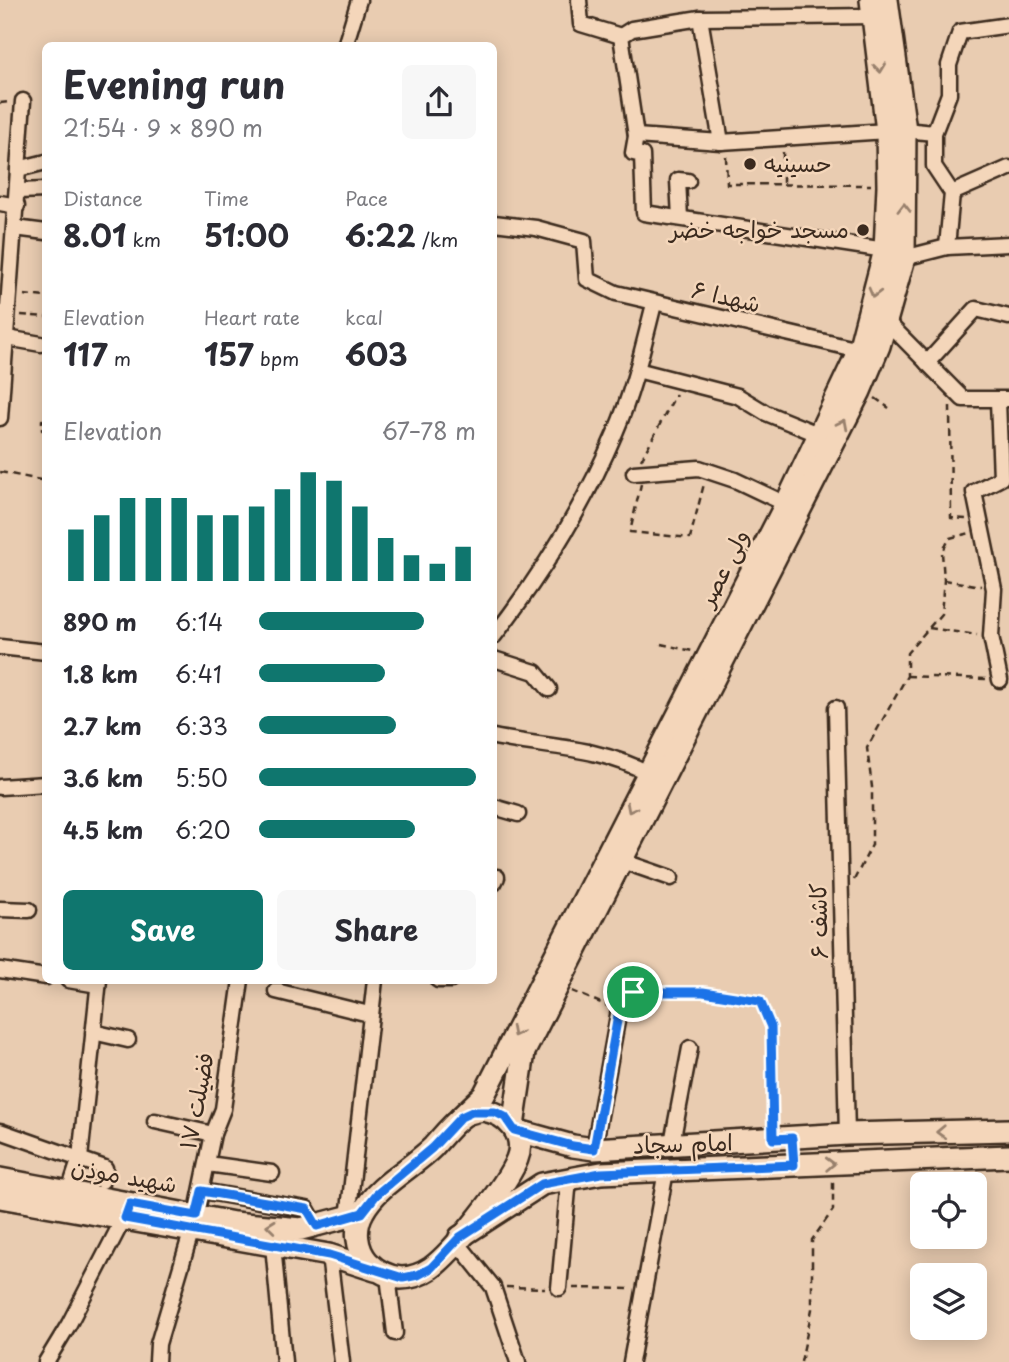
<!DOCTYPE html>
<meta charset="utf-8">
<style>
body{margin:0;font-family:"Playpen Sans","Playpen Sans Arabic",sans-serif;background:#f7f7f7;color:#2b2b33;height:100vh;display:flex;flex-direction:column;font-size:26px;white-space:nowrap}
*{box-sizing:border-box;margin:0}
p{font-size:23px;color:#7c7c81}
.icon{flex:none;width:38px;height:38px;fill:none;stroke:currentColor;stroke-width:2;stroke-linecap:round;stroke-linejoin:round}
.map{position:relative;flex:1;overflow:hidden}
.drawer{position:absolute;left:42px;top:42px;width:455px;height:942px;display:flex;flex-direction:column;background:#fff;border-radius:10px;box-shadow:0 4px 18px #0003}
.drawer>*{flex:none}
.controls{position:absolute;left:910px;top:1172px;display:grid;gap:14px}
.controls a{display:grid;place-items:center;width:77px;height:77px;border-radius:10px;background:#fff;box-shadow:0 4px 18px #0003;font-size:35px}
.pin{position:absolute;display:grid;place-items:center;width:60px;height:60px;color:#fff;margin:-30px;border:4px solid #fff;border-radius:50%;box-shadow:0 2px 7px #0007}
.round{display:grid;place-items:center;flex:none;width:74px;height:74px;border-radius:10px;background:#f7f7f7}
.head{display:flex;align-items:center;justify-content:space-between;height:119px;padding:0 21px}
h1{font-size:38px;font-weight:700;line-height:52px}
.metrics{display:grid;grid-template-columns:repeat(3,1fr);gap:10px;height:119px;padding:7px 21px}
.metrics div{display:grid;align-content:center}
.metrics b{font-size:30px;font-weight:700}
.metrics small{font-size:19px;font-weight:400}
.metrics p{font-size:19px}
.chart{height:196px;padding:14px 21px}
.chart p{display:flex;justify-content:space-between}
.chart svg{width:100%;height:126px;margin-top:7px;stroke:#0f766e;stroke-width:6}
.primary-button{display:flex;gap:14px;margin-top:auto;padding:14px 21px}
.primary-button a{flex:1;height:80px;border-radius:10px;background:#0f766e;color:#fff;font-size:28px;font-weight:700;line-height:80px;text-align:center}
.primary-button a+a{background:#f7f7f7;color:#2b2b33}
ul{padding:0 21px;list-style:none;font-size:23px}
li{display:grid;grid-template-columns:112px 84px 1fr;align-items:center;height:52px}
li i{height:18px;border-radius:9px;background:#0f766e}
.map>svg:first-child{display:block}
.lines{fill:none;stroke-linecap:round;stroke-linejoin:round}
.minor-casing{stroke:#3b2a1e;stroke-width:19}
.secondary-casing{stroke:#3b2a1e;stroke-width:26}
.path{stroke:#3b2a1e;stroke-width:2.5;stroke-dasharray:7 5;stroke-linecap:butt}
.minor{stroke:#f4d6ba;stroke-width:14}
.secondary{stroke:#f4d6ba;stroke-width:21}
.oneway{stroke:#98806c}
.route-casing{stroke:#fff;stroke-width:14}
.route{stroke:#1a73e8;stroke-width:9}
.poi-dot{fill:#3b2a1e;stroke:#f4d6ba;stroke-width:2.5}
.labels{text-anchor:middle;stroke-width:5;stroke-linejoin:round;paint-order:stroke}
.poi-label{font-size:23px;fill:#3b2a1e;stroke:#f4d6ba;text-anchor:start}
.street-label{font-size:23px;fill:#3b2a1e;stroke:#f4d6ba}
</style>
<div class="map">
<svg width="1009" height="1362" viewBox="0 0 1009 1362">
<rect width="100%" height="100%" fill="#e9ccb1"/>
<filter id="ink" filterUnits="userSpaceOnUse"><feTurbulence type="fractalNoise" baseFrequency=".0143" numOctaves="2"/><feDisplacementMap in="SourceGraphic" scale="14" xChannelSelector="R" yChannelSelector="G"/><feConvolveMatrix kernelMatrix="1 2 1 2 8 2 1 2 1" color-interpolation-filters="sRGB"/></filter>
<g filter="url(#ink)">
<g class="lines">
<g class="minor-casing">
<g id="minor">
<polyline points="579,0 581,24 621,36"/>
<polyline points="873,16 700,18 632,29 621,36 636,136 633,153 642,155 644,213 885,250"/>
<polyline points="345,46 359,0"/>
<polyline points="905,130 934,133"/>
<polyline points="636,136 721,142 700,18"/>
<polyline points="721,142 887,131"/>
<polyline points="18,169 46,162"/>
<polyline points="18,191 46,190"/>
<polyline points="952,193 1009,168"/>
<polyline points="0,203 17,206"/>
<polyline points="680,218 678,180 688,181"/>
<polyline points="494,223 536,228 584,241 587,279 616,293 859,350"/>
<polyline points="15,228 46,232"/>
<polyline points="947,247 952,193 934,166 934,133 949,94 949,65 960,32 1009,25"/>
<polyline points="904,258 947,247 1009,244"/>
<polyline points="887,322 963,399 1009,399"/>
<polyline points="7,338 41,344"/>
<polyline points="927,363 976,309 1009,317"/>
<polyline points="637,370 738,396 766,413 820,435"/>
<polyline points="998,401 1001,478 974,492 994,589 991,636 1000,680"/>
<polyline points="0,418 23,101"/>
<polyline points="634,473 699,468 735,480 786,504"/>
<path d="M494,636C542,574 584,506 615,433C633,392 643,347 654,304"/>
<polyline points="0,647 46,652"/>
<polyline points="494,659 535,672 549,689"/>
<polyline points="836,708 847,1134"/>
<path d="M494,737C549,748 597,746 648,773"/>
<polyline points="0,787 46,784"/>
<polyline points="494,807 518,814"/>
<polyline points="622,861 671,878"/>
<polyline points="494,883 497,877"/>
<polyline points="0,909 29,910"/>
<polyline points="0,970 46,977"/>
<polyline points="68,980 98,985"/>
<polyline points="438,980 451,980"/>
<polyline points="276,991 369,1014"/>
<polyline points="93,1032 128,1040"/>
<polyline points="155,1121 213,1134"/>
<polyline points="0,1131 105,1168 102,1181"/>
<polyline points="672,1143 690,1048"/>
<polyline points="594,1149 619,1010"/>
<polyline points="208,1164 272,1173"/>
<polyline points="202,1191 307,1209 317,1226"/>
<polyline points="66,1200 80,1158 99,980"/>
<polyline points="348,1218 375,980"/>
<polyline points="456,1241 493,1287 518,1362"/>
<polyline points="273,1245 284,1362"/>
<polyline points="329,1255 342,1362"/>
<polyline points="388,1276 395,1333"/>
<polyline points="559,1288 569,1179"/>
<polyline points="46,1362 69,1324 127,1212"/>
<polyline points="157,1362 158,1344 196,1216 213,1134 223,1109 241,980"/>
<polyline points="631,1362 666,1171"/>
</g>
</g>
<g class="secondary-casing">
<g id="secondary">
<path d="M483,1110C506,1114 527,1134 517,1159C507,1185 453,1252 431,1268C422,1274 412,1278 401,1278C388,1277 377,1271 368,1262C356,1248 354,1228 363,1212C377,1185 412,1168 433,1147C442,1137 452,1124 463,1116C469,1112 476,1111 483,1110Z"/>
<polyline points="461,1117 484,1095 786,504 859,350 885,250 888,186 887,131 871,0"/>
<polyline points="513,1126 524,1052 860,391 879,346 904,258 905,130 887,0"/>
<polyline points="515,1130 573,1146 594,1149 847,1134 1009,1130"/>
<polyline points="0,1179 234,1223 301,1229 362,1213"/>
<polyline points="0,1197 329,1255 375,1270"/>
<polyline points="460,1237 542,1184 601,1173 1009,1156"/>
</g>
</g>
<g class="path">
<polyline points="0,103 11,102"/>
<polyline points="783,152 783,185"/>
<polyline points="726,156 727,184 871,185"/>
<polyline points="24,295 46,297"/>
<polyline points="21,315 46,317"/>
<polyline points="875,398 889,408"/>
<polyline points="950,406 951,518 966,519"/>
<polyline points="46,421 42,420 42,430 46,430"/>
<polyline points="641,460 676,394"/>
<polyline points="0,472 46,481"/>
<polyline points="641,484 630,532 690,538 704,484"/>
<polyline points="944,580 981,586"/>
<polyline points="929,628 977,635"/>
<polyline points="661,644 692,651"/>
<polyline points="907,676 988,679"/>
<polyline points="854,880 872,845 872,787 867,748 907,676 907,653 941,614 944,580 942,552 950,538 970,533"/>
<polyline points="572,991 608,1006"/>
<polyline points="627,1000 633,992 703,992 760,1001 771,1027 772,1124"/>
<polyline points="506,1287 545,1288"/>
<polyline points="573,1288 633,1289"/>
<polyline points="801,1362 812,1309 812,1240 833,1210 833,1180"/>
</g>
<use href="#minor" class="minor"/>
<use href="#secondary" class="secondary"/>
</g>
<defs><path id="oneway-chevron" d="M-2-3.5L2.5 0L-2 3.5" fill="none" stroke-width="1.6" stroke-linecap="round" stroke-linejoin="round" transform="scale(1.75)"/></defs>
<g class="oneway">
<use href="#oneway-chevron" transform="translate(880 68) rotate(83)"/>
<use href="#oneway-chevron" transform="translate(904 208) rotate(-90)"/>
<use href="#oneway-chevron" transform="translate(874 293) rotate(105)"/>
<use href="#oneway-chevron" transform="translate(843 424) rotate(-63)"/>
<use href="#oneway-chevron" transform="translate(631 808) rotate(117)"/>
<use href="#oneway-chevron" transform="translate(516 1032) rotate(117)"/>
<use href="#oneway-chevron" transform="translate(941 1132) rotate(178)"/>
<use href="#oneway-chevron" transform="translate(830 1164) rotate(-2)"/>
<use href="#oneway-chevron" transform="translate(271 1226) rotate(-174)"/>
</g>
</g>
<g class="lines" filter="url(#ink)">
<g class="route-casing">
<polygon id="route" points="633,992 703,992 760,1001 771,1027 773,1139 792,1138 794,1165 601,1173 542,1184 460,1237 431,1268 418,1275 403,1278 329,1255 125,1218 130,1204 196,1216 202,1191 307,1209 317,1226 362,1213 376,1195 432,1148 461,1117 472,1112 495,1112 505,1117 514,1130 573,1146 594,1149 619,1010"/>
</g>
<use href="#route" class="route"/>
</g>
<g class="poi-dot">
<circle cx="750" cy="164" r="7"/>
<circle cx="863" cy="230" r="7"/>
</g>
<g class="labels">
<g class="poi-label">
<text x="764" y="172">حسینیه</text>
<text x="849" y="238" text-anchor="end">مسجد خواجه خضر</text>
</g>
<g class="street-label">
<text transform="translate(726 297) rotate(13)" y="8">شهدا ۶</text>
<text transform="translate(724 568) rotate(-63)" y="8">ولی عصر</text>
<text transform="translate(819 921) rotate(-91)" y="8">کاشف ۶</text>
<text transform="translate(197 1101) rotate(-79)" y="8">فضیلت ۱۷</text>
<text transform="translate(683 1144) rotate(-2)" y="8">امام سجاد</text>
<text transform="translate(124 1176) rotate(10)" y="8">شهید موذن</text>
</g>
</g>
</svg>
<div class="controls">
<a><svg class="icon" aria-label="locate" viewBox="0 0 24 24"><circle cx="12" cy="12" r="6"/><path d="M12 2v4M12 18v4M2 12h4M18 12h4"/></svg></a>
<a><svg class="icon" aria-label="layers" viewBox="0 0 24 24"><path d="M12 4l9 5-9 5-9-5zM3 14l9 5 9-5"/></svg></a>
</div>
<div class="pin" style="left:633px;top:992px;background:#1e9e55"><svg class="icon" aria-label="arrive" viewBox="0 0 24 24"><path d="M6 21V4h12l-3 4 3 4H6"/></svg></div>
<section class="drawer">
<div class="head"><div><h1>Evening run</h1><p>21:54 · 9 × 890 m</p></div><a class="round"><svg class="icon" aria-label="share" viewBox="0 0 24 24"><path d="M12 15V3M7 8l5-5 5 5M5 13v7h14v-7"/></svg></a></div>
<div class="metrics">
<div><p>Distance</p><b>8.01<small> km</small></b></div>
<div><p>Time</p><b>51:00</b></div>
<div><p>Pace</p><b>6:22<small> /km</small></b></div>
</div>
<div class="metrics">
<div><p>Elevation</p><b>117<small> m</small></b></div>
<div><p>Heart rate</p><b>157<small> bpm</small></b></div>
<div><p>kcal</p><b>603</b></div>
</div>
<div class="chart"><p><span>Elevation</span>67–78 m</p>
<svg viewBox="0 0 160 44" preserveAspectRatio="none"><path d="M5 44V26M15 44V21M25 44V15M35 44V15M45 44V15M55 44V21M65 44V21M75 44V18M85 44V12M95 44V6M105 44V9M115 44V18M125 44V29M135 44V35M145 44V38M155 44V32"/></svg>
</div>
<ul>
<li><b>890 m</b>6:14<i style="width:76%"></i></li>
<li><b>1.8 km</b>6:41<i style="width:58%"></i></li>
<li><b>2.7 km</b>6:33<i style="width:63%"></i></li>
<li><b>3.6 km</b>5:50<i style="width:100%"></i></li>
<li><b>4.5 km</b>6:20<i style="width:72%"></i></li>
</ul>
<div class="primary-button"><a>Save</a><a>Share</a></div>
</section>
</div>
